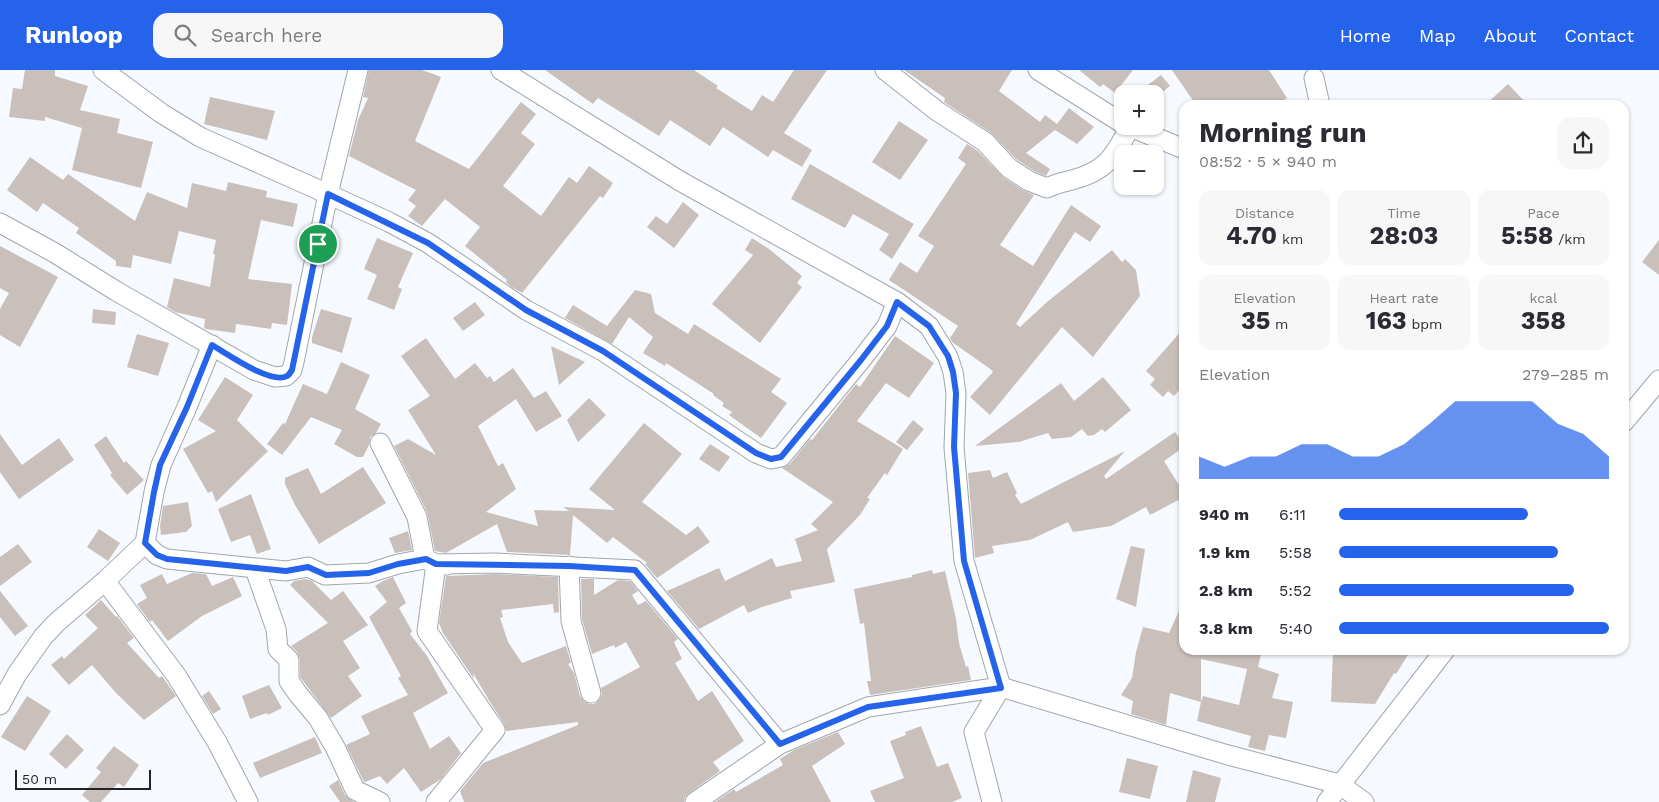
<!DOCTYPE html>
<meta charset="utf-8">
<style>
body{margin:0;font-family:"Work Sans",sans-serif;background:#f7f7f7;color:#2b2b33;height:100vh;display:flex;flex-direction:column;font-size:19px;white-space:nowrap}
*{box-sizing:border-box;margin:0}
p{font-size:16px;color:#7c7c81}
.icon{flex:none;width:28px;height:28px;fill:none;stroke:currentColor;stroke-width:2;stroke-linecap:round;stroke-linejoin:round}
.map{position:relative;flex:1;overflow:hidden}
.details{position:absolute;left:1179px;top:30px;width:450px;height:555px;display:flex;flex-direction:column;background:#fff;border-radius:15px;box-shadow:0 1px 4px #0004}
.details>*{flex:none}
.buttons{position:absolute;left:1114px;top:15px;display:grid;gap:10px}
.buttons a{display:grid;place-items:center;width:50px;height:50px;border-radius:10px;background:#fff;box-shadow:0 1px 4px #0004;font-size:25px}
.scale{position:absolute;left:15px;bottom:12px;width:136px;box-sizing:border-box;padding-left:5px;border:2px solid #212326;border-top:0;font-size:14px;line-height:18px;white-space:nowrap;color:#212326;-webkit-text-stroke:4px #f6faff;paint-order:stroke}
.pin{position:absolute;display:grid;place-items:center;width:42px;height:42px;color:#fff;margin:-21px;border:2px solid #fff;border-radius:50%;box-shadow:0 1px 5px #0007}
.round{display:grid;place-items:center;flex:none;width:52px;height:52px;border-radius:15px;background:#f7f7f7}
.head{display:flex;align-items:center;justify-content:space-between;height:85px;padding:0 20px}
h1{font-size:28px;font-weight:700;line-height:38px}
.stats{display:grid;grid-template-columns:repeat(3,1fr);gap:8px;height:85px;padding:5px 20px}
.stats div{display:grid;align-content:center;border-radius:12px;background:#f7f7f7;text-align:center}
.stats b{font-size:25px;font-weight:700}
.stats small{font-size:14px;font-weight:400}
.stats p{font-size:14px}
.chart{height:140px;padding:10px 20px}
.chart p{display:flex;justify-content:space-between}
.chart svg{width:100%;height:90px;margin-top:5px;fill:#2563eb;opacity:.7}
ul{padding:0 20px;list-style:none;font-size:16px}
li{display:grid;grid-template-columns:80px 60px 1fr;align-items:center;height:38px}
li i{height:12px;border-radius:6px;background:#2563eb}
header{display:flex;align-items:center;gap:30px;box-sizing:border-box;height:70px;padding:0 25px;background:#2563eb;color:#fff}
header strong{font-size:24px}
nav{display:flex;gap:28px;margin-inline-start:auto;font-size:18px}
.search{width:350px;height:45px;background:#f7f7f7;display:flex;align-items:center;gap:12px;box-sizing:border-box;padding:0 18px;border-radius:15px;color:#7c7c81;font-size:19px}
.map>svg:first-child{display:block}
.building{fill:#c9bfbb;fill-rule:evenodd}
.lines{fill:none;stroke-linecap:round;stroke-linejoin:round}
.street-casing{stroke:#a1a6ad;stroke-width:21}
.street{stroke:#fff;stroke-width:19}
.route-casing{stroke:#fff;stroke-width:10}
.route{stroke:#2563eb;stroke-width:6}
</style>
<header>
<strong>Runloop</strong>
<div class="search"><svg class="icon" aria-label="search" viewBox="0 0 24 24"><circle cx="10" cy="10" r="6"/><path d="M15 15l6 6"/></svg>Search here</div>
<nav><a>Home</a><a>Map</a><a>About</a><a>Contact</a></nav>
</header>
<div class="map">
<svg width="1659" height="732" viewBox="0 0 1659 732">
<rect width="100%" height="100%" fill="#f6faff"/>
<g class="building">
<polygon points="25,0 55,0 55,6 88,16 80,40 120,49 117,63 153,72 141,118 72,100 82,58 45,47 45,51 9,47 13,18 22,19"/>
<polygon points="369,0 422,0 441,7 415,71 469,99 521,32 536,44 521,63 535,74 503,116 541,146 569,107 577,113 589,96 613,113 603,128 600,126 522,223 510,216 506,212 507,210 465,176 480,157 445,129 422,156 408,146 416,136 408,130 416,120 349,86 358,50 368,28 363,27"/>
<polygon points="545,0 694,0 718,16 716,18 752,41 762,25 773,32 794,0 827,0 784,63 812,80 802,97 773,80 768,87 723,57 710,76 670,50 659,66 598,28 593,34"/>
<polygon points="904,0 1012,0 999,21 1040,52 1045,45 1057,54 1069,38 1094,57 1077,74 1055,60 1026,83 1050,99 1046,106 1034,101 1016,89 991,63 944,32 945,28"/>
<polygon points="1079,0 1133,0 1115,23 1103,14 1100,17"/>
<polygon points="1172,0 1269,0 1287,28 1276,35 1196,35"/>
<polygon points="1161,5 1170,16 1160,24 1136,24"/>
<polygon points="1508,14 1528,35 1485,35"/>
<polygon points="210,27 275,41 267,70 204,54"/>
<polygon points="899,51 928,70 900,110 872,92"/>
<polygon points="967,74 978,81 1003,107 1023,120 1034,125 1000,175 1033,196 1071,135 1101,156 1090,172 1075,162 1016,254 1020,257 1047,232 1112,180 1122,192 1125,189 1136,200 1140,226 1093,287 1062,257 990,345 970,327 992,303 993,301 952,272 950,268 958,256 889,210 900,192 917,203 934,176 918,166 966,94 958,88"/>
<polygon points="30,87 63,110 68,104 135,151 147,122 187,138 192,113 226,121 228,112 267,121 266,127 298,134 293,157 261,150 248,209 292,214 287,255 272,253 271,259 236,254 235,263 206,259 204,258 205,249 175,242 167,237 174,208 210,217 215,184 213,184 216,170 179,161 171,194 133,185 131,198 116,196 116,191 76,163 79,158 43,133 37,142 7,120"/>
<polygon points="810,94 914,154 892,189 879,180 889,164 853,144 845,158 791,129"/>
<polygon points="683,132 699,145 674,178 647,157 656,146 667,154"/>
<polygon points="377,168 413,183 398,217 402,219 394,240 367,229 377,205 364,199"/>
<polygon points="752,168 769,179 802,206 797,213 802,217 760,273 712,234 753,185 745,180"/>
<polygon points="1659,170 1659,205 1642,192"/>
<polygon points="0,176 58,207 20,277 0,265 0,239 9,223 0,218"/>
<polygon points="635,220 651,224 655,243 688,264 694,254 781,309 771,322 787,333 761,368 729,345 732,342 722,336 724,333 713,325 714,324 666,293 665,296 643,283 653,267 629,247 612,274 565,248 573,235 607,256"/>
<polygon points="475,232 485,245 463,261 453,248"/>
<polygon points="93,239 116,242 115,255 92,253"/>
<polygon points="321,239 352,248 342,283 312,273 312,267"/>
<polygon points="1184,258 1184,315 1174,326 1168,321 1163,327 1150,315 1155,309 1146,301"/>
<polygon points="137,264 169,273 158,306 127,297"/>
<polygon points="895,266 934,293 909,328 886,313 857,351 903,379 887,405 885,403 867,428 870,429 860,445 827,479 835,512 790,521 792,528 762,537 748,543 744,535 699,559 667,521 719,498 725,511 772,488 776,497 802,491 795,469 818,460 811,454 833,432 782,398 790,394 810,369 812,370 856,314 860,317"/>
<polygon points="426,268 455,309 475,293 487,308 490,306 494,312 513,298 534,328 546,321 562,346 536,362 516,329 478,356 498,396 503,393 516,419 486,442 538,456 534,440 569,441 563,437 615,440 589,419 644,353 682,384 642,432 686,465 698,456 710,472 657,508 645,494 647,493 613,467 607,473 573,445 570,485 507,482 497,454 446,483 435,481 427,442 394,376 408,369 436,385 408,340 430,326 401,286"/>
<polygon points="551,276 585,292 559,315"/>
<polygon points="341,292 370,305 355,339 381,354 376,363 370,367 369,375 363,387 357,387 334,374 342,360 311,347 282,385 267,374 283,353 285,354 303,314 327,324"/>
<polygon points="225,307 253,325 237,350 268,381 216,432 212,421 208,423 183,379 216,361 198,350"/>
<polygon points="1103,307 1131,340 1105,362 1102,359 1094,365 1088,366 1082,359 1071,367 1052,369 1048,363 1019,372 975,376 1061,313 1074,331"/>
<polygon points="589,328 606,345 578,372 567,350"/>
<polygon points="913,350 924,359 907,380 896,372"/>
<polygon points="1175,362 1184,375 1184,377 1164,391 1184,423 1184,427 1150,445 1146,437 1111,456 1073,462 1068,452 1030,470 992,476 994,483 975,488 968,403 990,400 993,408 1007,402 1017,423 1015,425 1021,434 1125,381 1104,406 1106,409"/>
<polygon points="0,364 22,395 59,368 74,390 19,429 0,402"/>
<polygon points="106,366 124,393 126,391 144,410 127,425 110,405 112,403 94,375"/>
<polygon points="710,374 730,387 719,402 699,389"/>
<polygon points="363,397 386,433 319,474 295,435 285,414 285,408 308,398 321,424"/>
<polygon points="251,424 271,479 257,484 250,465 231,472 218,439"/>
<polygon points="188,432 192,456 186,462 161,465 160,456 163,436"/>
<polygon points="99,459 120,473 108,491 87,477"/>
<polygon points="408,461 412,480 395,483 389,468"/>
<polygon points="18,474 32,492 0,516 0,487"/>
<polygon points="1131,476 1145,479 1136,537 1116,529"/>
<polygon points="932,500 933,504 945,501 956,549 959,573 966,597 968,596 971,610 870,625 867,611 871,611 864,553 860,554 854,519 912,507 912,505"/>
<polygon points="192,503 206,504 212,516 233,507 242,526 202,546 168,571 152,550 150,552 137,534 147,528 140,515 162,504 167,514"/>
<polygon points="495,504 558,507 559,542 554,543 553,534 501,540 503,547 500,548 508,572 522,593 566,576 571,593 568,594 574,603 580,626 584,631 589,634 594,634 599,630 602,625 601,618 640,597 626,572 615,578 614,575 592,584 582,549 581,509 594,509 594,525 618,510 630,511 638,521 632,525 638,535 646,531 678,569 674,572 682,589 675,593 698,631 712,621 744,671 713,692 720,701 689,723 685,727 684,732 464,732 460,721 483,693 578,655 578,652 506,661 504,654 490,632 473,603 474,609 443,563 439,553 446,506"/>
<polygon points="393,507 406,533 399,538 412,561 410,564 427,586 448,623 413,643 430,679 449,666 461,683 441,709 421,722 404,698 387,714 380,706 365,712 364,712 346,675 370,664 361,646 408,625 398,608 401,606 369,547 387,532 375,516 383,511"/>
<polygon points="306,509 312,511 331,530 343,521 368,555 343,571 360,598 348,606 362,626 331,648 300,607 300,589 297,582 291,576 328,553 290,515 294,511"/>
<polygon points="0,521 28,556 15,566 0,547"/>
<polygon points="101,530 116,547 117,546 134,568 127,573 159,608 162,606 176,626 144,650 116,623 92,595 69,615 51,595 62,586 64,589 98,558 85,545"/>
<path d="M1184,530V580H1262L1258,597L1279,604L1272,628L1293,632L1286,668L1269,665L1265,681L1248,677L1251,666L1197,651L1201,632L1170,623L1166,655L1131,644L1133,631L1121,625L1132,608L1136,582L1143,557L1169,563ZM1201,589L1247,599L1239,635L1203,626L1201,632Z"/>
<polygon points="1333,580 1411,580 1396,604 1394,603 1375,634 1331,632"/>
<polygon points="269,615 282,638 268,645 267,643 250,649 242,626"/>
<polygon points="209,621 221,639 213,644 202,626"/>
<polygon points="27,626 51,641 25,681 1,667"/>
<polygon points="921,656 937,697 948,693 962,728 952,732 875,732 870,721 904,708 890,671 906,665 905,662"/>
<polygon points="838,662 845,674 812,696 831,732 715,732 734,719 736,722 783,695 780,689 794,680"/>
<polygon points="67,664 84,680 66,699 49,684"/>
<polygon points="315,667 322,683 260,708 253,693"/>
<polygon points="114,676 139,695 124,717 118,713 101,732 90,732 82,725 101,702 96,698"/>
<polygon points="1127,688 1158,696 1150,729 1119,722"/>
<polygon points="1193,700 1221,708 1215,732 1186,732"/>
<polygon points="338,710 345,725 354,732 340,732 329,716"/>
</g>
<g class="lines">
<g class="street-casing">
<g id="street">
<polyline points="103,0 161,43 200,67 328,124 389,152 428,173 526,240 603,281 756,383 771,389 781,387 861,290 887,256 897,232"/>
<polyline points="501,0 680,111 897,232 929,256 948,287 953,302 956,323 954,377 964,491 1001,617 974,662 992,732"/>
<path d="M885,0L937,41L985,72L1009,98L1029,111L1047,118C1055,114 1063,112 1072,110C1107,101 1114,86 1130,57"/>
<polyline points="1038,0 1122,53"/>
<polyline points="1314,8 1320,35"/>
<polyline points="1128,56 1184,79"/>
<polyline points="0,153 55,183 116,221 254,300 275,307 286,306 292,300 294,292 328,124 358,0"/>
<polyline points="1624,352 1659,310"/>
<polyline points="380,373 417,447 425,489"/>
<polyline points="145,473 157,485 167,489 286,501 308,497 325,505 369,503 398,494 425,489 436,494 495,493 635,500 780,674"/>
<polyline points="569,496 571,551 591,623"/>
<polyline points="255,499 276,559 278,579 289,590 289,611 298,624 318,648 335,677 355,720 380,732"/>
<polyline points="105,511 176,605 217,672 248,732"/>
<polyline points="0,635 17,604 43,567 56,553 105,511 145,473 154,422 161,395 187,337 212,275"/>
<polyline points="436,732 495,660 427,561 436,494 447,495"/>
<polyline points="695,732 780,674 868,637 1001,617 1228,685 1339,714 1364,732"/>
<polyline points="1327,732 1445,580"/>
</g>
</g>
<use href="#street" class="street"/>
</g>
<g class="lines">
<g class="route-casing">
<path id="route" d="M328,124L428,173L526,240L603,281L756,383L771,389L781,387L861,290L887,256L897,232L929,256L948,286L953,302L956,323L954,377L964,491L1001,618L868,637L780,674L635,500L569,496L436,494L426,489L398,494L369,503L326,505L308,497L286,501L167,489L157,485L145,473L154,422L160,395L187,337L212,275C226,283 271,315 287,306C289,305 290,303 292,300Z"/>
</g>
<use href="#route" class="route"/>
</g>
</svg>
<div class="buttons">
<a>+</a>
<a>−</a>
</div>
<div class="scale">50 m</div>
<div class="pin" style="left:318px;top:174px;background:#1e9e55"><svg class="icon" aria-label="arrive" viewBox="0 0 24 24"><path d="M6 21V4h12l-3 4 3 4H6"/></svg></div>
<section class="details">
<div class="head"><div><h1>Morning run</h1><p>08:52 · 5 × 940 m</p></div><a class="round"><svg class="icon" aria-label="share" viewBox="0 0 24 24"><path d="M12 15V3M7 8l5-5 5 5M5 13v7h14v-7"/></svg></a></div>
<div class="stats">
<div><p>Distance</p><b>4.70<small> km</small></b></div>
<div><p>Time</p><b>28:03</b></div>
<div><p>Pace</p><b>5:58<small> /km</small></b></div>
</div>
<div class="stats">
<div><p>Elevation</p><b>35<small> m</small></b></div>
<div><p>Heart rate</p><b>163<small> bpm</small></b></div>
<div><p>kcal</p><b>358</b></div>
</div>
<div class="chart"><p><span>Elevation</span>279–285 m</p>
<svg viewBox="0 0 160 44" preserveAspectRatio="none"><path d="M0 44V33L10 38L20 33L30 33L40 27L50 27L60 33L70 33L80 27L90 17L100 6L110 6L120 6L130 6L140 17L150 22L160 33V44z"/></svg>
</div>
<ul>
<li><b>940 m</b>6:11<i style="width:70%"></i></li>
<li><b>1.9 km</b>5:58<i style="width:81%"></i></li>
<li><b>2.8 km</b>5:52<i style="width:87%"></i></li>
<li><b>3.8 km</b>5:40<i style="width:100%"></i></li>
</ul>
</section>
</div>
